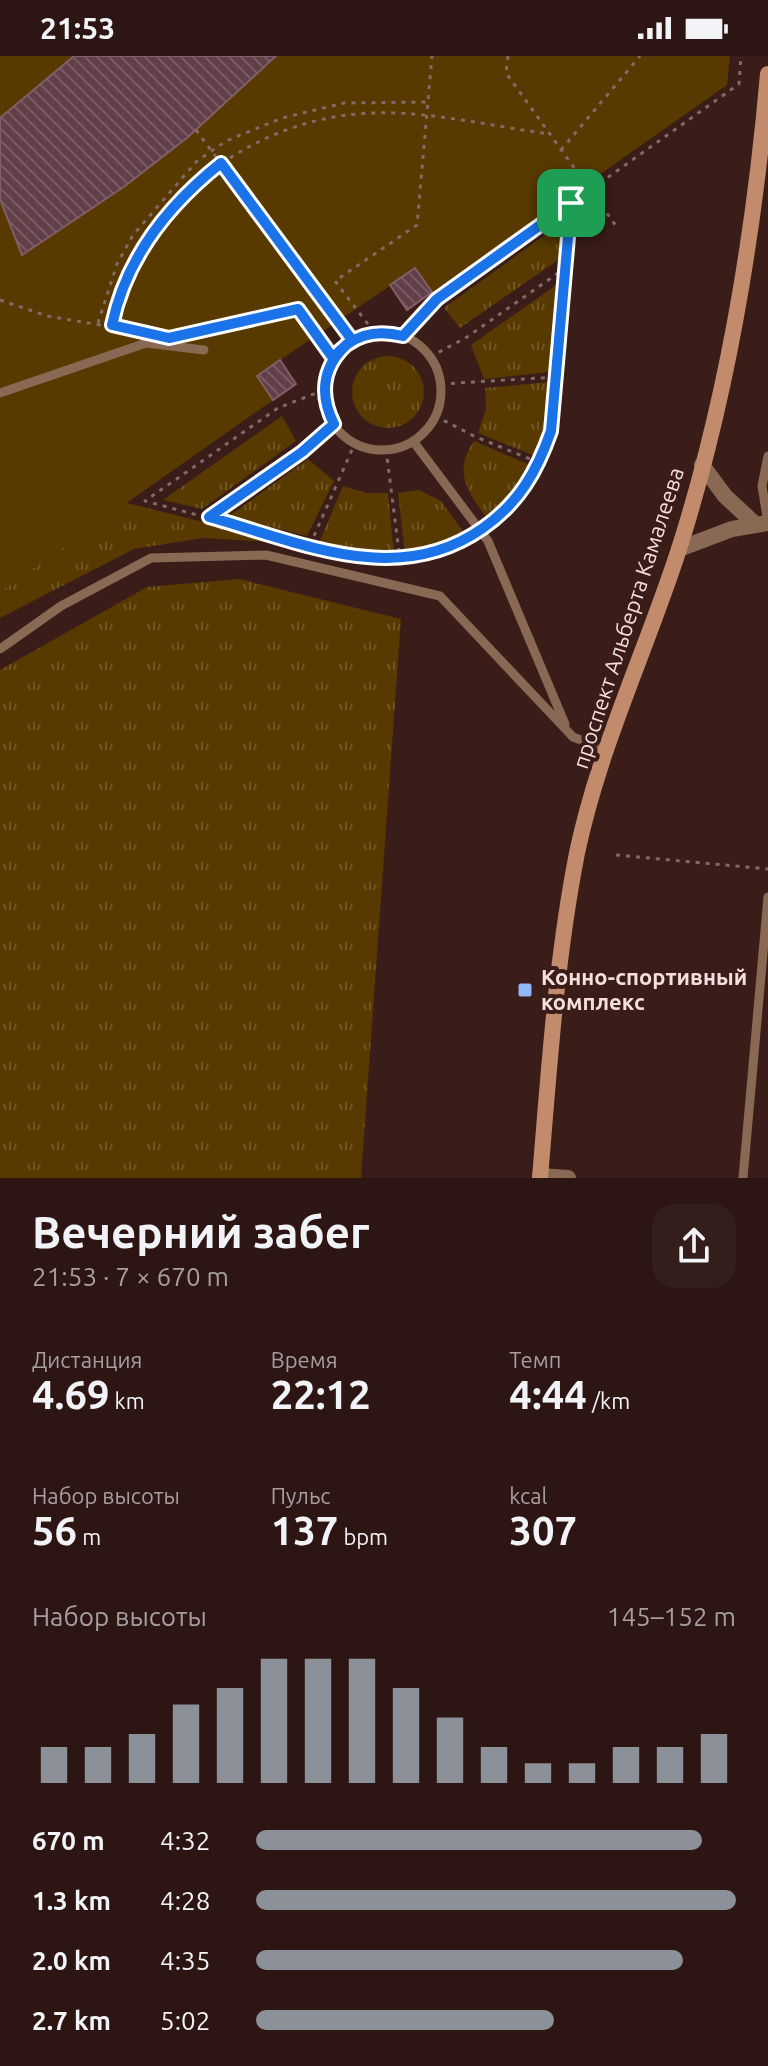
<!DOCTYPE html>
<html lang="ru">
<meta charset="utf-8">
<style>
body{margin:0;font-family:Ubuntu,sans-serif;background:#341e1c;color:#f1f3f6;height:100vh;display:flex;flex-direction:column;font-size:30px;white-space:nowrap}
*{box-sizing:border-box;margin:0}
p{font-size:26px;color:#a69fa0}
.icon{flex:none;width:44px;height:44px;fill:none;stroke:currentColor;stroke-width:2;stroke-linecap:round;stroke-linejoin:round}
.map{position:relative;height:1122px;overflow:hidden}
.drawer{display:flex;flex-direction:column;background:#2c1513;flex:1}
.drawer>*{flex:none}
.pin{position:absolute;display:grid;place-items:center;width:68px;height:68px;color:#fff;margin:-34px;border-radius:16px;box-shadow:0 4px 12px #0006}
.round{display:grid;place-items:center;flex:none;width:84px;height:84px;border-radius:24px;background:#341e1c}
.overview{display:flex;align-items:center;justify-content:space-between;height:136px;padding:0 32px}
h1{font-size:44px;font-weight:700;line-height:60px}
.stats{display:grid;grid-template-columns:repeat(3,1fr);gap:12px;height:136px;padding:8px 32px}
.stats div{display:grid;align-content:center}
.stats b{font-size:40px;font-weight:700}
.stats small{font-size:22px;font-weight:400}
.stats p{font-size:22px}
.chart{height:224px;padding:16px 32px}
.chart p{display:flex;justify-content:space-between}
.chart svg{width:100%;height:144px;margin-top:8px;stroke:#8c9099;stroke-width:6}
ul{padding:0 32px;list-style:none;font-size:26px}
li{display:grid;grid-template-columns:128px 96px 1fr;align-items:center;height:60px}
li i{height:20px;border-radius:10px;background:#8c9099}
.status{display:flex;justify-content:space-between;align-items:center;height:56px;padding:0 40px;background:#2c1513;direction:ltr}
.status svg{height:22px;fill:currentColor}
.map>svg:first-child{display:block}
.grass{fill:url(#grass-tufts)}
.garden{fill:#583900}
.building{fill:url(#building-back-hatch);stroke:#825e67;stroke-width:2}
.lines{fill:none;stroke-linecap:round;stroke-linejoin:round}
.path{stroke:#846a67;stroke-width:3;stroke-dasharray:4 6;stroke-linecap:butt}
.service{stroke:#896854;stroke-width:9}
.minor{stroke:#896854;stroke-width:16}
.secondary{stroke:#c28c6c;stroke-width:16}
.route-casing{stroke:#fff;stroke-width:16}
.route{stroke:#1a73e8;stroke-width:10}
.poi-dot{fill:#93b7fd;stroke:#3a1c19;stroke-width:3}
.labels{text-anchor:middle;stroke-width:8;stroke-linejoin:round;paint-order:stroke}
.street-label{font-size:22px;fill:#f4dfdc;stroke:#3a1c19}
.poi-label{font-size:22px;font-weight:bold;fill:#f4dfdc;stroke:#3a1c19;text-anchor:start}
</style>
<div class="status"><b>21:53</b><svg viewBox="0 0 49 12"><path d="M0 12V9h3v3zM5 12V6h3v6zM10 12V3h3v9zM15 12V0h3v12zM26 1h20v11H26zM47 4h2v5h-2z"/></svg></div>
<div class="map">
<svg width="768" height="1122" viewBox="0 0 768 1122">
<defs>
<pattern id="grass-tufts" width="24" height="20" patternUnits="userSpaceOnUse" patternTransform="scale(2)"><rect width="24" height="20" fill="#583900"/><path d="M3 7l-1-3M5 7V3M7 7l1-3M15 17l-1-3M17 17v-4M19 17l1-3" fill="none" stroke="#715525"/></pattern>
<pattern id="building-back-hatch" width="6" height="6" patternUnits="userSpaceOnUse" patternTransform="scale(2)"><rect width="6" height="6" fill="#603f48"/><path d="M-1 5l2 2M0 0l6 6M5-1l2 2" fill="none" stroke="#775a62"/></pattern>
</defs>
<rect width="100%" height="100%" fill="#3a1c19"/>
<g class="grass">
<polygon points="564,165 561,202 460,272 444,252"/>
<polygon points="559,227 550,316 484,323 471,289"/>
<circle cx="388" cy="336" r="36"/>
<polygon points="549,326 544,367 535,400 478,377 486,353 485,332"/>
<polygon points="0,352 123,446 287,487 203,482 134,493 0,562"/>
<polygon points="282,360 296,385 202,453 163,444"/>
<path d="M474,385L530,409L513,437L487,462C467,436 453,415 474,385Z"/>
<polygon points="308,403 334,425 307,480 229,460"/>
<polygon points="343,430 367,437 388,437 394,498 361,497 319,487"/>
<polygon points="419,434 441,445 464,477 445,487 405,498 398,437"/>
<polygon points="239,523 401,563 361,1122 0,1122 0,614 147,531"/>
</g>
<polygon class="garden" points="0,0 730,0 727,29 407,254 390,230 280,304 296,328 0,536"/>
<g class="building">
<polygon points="74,0 276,0 188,81 125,130 22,199 0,143 0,62"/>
<polygon points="415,212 432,236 407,254 390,229"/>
<polygon points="280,304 296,328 273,344 257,320"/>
</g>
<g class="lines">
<g class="path">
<polyline points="508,0 506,17 616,170"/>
<polyline points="196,74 352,284"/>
<polyline points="561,94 640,0"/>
<polyline points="0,244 47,260 136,275"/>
<polyline points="98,267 117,208 133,179 197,105 226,85 282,62 344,47 428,46"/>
<path d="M112,269C135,154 242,68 357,58C420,52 488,70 550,78"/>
<polyline points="374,276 335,225 417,169 432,0"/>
<polyline points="190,277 298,253 333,302"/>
<polyline points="403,280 437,243 739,28 741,0"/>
<polyline points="430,301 467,281 564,213"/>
<polyline points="441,328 556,321"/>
<polyline points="324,334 278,352 145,445 354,501 400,504 421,501 469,482"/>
<polyline points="435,360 476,381 540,407"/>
<polyline points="386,393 400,504"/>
<polyline points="209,461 302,396 334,368"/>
<path d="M492,466C523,440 539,412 551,375L571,147"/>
<polyline points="310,489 355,387"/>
<polyline points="616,799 768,813"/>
</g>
<g class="service">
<circle cx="382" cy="335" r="59"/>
<polyline points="0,337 146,287 204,294"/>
<polyline points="413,385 488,485 565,668"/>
<polyline points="768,467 762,430 768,400"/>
<polyline points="0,593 61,550 151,502 266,499 440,540 573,681 605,693"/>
<polyline points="743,1122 768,841"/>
</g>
<g class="minor">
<polyline points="702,409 725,440 754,467"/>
<polyline points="679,493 732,473 768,467"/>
<polyline points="540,1120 568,1122"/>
</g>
<path class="secondary" d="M540,1122C549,1014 556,904 577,797C599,692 646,595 679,493C728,339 754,179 768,18"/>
</g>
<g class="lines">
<g class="route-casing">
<path id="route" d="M571,147L437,243L403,280C374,273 352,279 333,302L298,253L169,282L112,269C126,202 168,149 221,107L352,284C323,307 318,336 334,368L302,396L209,461C300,486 397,533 483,472C519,447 537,415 551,375L571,147"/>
</g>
<use href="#route" class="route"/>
</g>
<rect class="poi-dot" x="517" y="926" width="16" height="16" rx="4"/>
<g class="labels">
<g class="street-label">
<text transform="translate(628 562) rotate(-72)" y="8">проспект Альберта Камалеева</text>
</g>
<g class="poi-label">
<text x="541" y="929">Конно-спортивный<tspan x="541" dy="25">комплекс</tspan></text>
</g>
</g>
</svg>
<div class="pin" style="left:571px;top:147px;background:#1e9e55"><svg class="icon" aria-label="arrive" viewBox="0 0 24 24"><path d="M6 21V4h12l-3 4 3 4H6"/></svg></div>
</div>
<section class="drawer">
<div class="overview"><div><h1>Вечерний забег</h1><p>21:53 · 7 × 670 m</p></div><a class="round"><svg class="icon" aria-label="share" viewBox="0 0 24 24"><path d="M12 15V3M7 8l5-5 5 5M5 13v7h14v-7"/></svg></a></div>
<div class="stats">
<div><p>Дистанция</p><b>4.69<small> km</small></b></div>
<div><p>Время</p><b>22:12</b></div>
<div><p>Темп</p><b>4:44<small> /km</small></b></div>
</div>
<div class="stats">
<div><p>Набор высоты</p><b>56<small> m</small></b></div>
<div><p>Пульс</p><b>137<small> bpm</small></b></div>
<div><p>kcal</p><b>307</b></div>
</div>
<div class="chart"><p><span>Набор высоты</span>145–152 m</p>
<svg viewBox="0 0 160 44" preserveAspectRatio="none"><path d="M5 44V33M15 44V33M25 44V29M35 44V20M45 44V15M55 44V6M65 44V6M75 44V6M85 44V15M95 44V24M105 44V33M115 44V38M125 44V38M135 44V33M145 44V33M155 44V29"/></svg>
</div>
<ul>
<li><b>670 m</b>4:32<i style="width:93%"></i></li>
<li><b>1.3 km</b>4:28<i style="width:100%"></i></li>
<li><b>2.0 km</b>4:35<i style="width:89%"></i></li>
<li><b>2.7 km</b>5:02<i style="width:62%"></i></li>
</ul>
</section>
